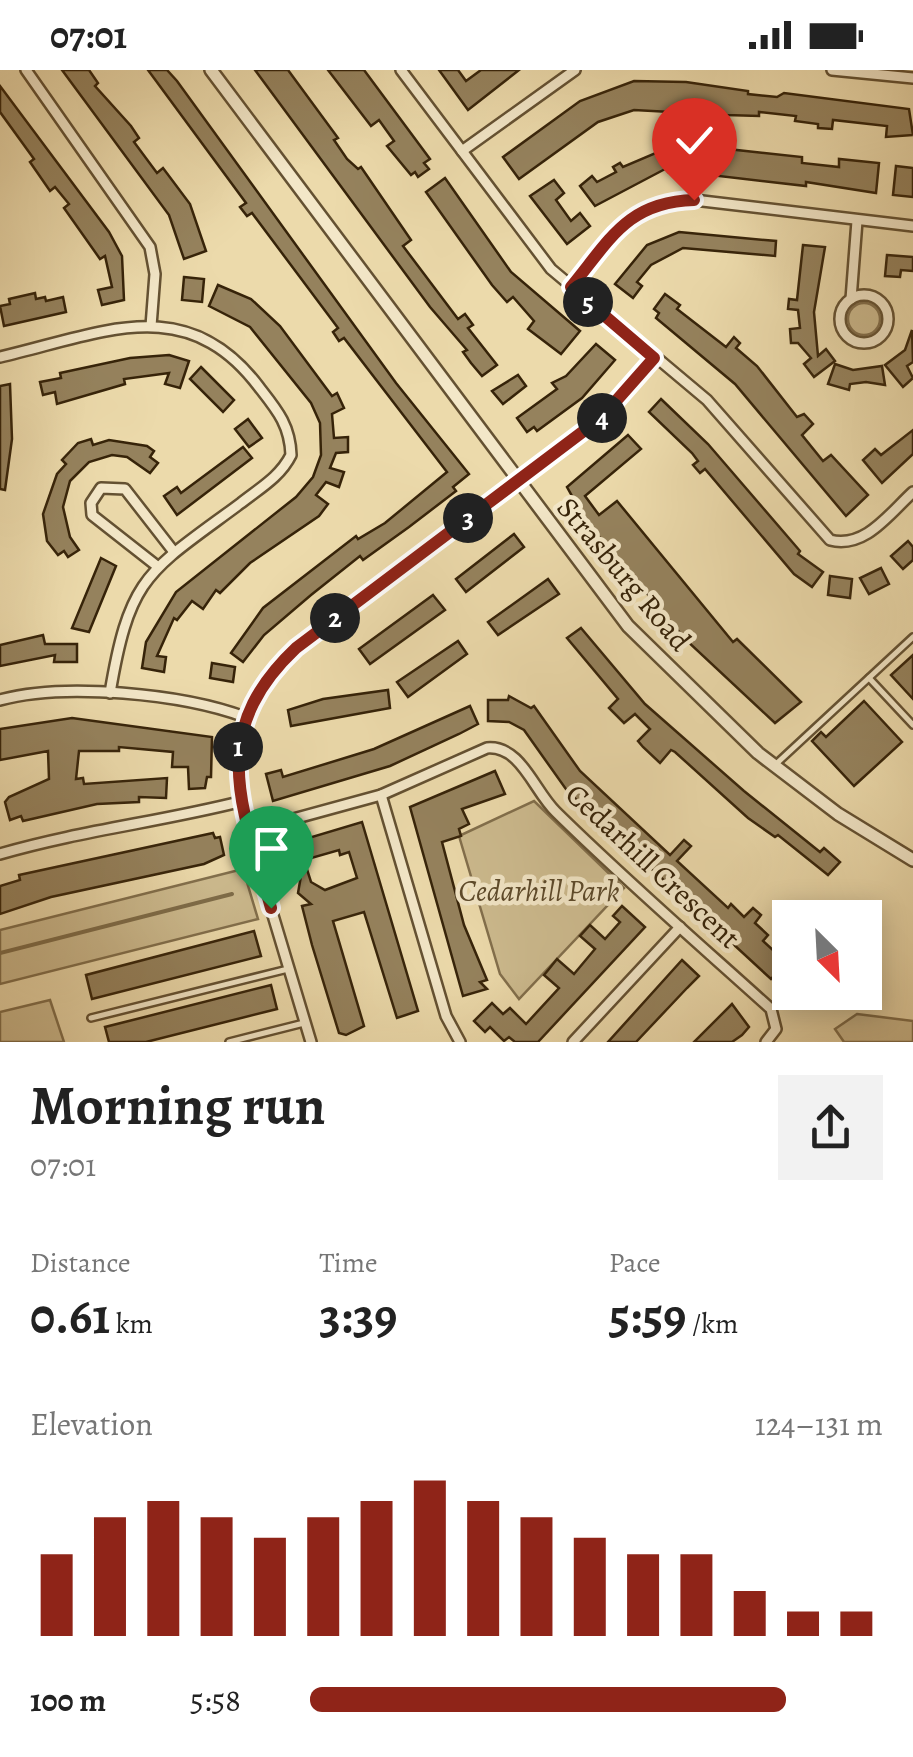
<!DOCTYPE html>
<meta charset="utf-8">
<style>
body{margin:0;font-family:Alegreya,serif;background:#f2f2f2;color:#222;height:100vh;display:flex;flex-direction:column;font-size:38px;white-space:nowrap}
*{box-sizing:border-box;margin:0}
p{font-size:32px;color:#767676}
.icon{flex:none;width:55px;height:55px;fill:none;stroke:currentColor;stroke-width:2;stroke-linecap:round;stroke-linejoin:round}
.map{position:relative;height:972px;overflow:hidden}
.details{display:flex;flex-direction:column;background:#fff;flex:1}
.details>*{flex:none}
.needle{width:65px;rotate:156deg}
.controls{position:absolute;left:772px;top:830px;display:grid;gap:20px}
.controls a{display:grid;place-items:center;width:110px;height:110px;border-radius:0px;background:#fff;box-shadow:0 5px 25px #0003;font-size:50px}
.pin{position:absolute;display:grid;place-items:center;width:85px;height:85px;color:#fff;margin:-102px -42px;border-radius:50% 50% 50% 0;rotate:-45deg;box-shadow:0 0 10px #0007}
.pin .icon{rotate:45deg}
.km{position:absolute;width:50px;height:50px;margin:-25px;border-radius:50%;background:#222;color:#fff;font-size:28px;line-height:50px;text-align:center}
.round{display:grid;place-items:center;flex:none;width:105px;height:105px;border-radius:0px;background:#f2f2f2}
.head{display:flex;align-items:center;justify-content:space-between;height:170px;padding:0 30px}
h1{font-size:55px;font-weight:700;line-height:75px}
.stats{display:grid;grid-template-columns:repeat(3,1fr);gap:15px;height:170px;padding:10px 30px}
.stats div{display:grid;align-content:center}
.stats b{font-size:50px;font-weight:700}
.stats small{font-size:28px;font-weight:400}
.stats p{font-size:28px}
.chart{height:280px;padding:20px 30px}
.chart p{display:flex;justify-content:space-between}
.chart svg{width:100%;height:180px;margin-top:10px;stroke:#8f2418;stroke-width:6}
ul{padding:0 30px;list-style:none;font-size:32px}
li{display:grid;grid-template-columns:160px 120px 1fr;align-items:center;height:75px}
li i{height:25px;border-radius:12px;background:#8f2418}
.status{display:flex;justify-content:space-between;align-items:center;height:70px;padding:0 50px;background:#fff;direction:ltr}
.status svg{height:28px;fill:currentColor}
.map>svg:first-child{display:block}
.green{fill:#cdbb8f;stroke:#826f4c;stroke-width:2.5}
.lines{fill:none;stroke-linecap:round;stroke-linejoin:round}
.stream{stroke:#7e6c49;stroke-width:4}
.building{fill:#95825d;stroke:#362309;stroke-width:2.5;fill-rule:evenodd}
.service-casing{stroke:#645132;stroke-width:10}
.minor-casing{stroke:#645132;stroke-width:14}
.tertiary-casing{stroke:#645132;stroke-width:16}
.service{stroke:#f3e7c8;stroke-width:5}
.minor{stroke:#f3e7c8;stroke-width:9}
.tertiary{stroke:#f3e7c8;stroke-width:11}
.route-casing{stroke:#fff;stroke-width:20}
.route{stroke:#8f2418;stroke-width:12}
.labels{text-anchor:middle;stroke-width:9;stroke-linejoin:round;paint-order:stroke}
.street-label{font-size:30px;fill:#362309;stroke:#f3e7c8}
.park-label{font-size:30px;font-style:italic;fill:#5c492a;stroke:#f3e7c8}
</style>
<div class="status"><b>07:01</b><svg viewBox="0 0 49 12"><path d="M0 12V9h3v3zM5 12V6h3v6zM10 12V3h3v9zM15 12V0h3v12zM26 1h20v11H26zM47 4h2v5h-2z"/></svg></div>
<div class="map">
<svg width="913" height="972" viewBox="0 0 913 972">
<rect width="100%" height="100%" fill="#ecdaab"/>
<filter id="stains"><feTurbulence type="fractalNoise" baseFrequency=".002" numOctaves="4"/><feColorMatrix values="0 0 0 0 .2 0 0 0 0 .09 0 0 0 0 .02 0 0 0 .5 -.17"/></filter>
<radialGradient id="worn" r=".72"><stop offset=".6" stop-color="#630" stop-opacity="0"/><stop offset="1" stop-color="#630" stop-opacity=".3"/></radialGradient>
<g class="green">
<circle cx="864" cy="249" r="16"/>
<polygon points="534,731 624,818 519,929 500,904 459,766"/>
<polygon points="243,799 258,849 0,914 0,860"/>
<polygon points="50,930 64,972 0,972 0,942"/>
<polygon points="857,944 913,951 913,972 844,972 835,959"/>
</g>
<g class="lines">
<polyline class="stream" points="0,883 232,824"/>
</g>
<g class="building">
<polygon points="62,0 89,0 98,13 95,16 131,56 139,68 134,72 157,103 163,98 190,134 206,181 184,189 169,145"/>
<polygon points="148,0 167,0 177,11 396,313 469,404 453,417 456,421 409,457 363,490 360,486 311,525 264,565 243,592 231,583 263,538 356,466 358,469 385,453 447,402 344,268 339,271 333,262 338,258 252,143 247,146 240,137 246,133"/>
<polygon points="255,0 288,0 338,68 334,70 347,89 358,99 361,97 411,170 403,176 458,249 465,244 473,255 468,258 497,295 482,306 471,293 463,282 467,280 430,237"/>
<polygon points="328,0 364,0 430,89 424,93 429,99 418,107 415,102 411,105 387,76 394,71 379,50 371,56"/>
<polygon points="439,0 458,0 466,11 481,0 519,0 468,40"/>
<polygon points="634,11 686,12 748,21 748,24 777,27 784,23 909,39 913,65 886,67 887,56 833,50 832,59 818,58 818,54 795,51 796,46 759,42 759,46 726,45 634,40 598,52 519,109 503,87 580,31"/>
<polygon points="0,16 109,162 122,186 124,230 102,235 98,220 112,217 105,186 100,189 64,138 69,134 55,117 50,121 30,92 34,89 0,42"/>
<polygon points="671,74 699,76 699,89 717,89 718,78 802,87 802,93 839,97 839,89 879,93 876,123 806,112 806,116 693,103 693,99 668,102 667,98 595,136 580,116 592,106 597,112 616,102 613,97 620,93 623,97 656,83 656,76"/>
<polygon points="896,96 913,98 913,127 893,125"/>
<polygon points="445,108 511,202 580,261 561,284 528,259 534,251 513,227 507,232 492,215 426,122"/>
<polygon points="554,110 564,123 556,130 571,151 580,143 590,156 567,174 530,126"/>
<polygon points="679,162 776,171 775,186 683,178 651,195 637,212 642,216 633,228 615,214 647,175"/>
<polygon points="803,175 825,177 814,242 818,286 826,279 835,291 814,307 804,294 811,288 798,273 791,273 790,259 800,258 798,240 788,239 789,229 797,230"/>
<polygon points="887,185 913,187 913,201 901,200 900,207 885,206"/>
<polygon points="184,207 204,209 202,232 182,230"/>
<polygon points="218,215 251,229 280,256 332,326 337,323 344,338 332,344 334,368 348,367 348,382 336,383 330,398 344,402 339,417 326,412 316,425 328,434 319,446 250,493 220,523 216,520 203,539 192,531 177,550 174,548 157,586 166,587 164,602 142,598 146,572 176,522 296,427 313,407 321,385 320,353 311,333 250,257 209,236"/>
<polygon points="35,223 36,229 45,227 46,231 63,227 66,242 4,256 0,236 10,234 9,229"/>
<polygon points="665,224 680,235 677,239 726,277 734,267 740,273 736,278 757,296 797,347 804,344 813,354 802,365 823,391 831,385 868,425 846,446 735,314 656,248 659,243 654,239"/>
<polygon points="912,260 913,292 907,296 913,308 903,317 885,295 905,280"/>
<polygon points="596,274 615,290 582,328 537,361 534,357 527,362 517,348 557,319 552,313 566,306"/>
<polygon points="169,285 189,291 180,318 165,314 169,303 124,309 125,314 57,334 55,322 43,325 40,312 61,308 60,303 130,288"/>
<polygon points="835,294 853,300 882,296 885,315 866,312 850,314 849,320 828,314"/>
<polygon points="201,297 234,330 223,342 190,309"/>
<polygon points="518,305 526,316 503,334 492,321"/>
<polygon points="10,314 12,369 5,420 0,419 0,316"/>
<polygon points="661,329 708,374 800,481 798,484 823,502 812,517 794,504 705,399 700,403 693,395 698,391 692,383 649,342"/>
<polygon points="248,349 262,368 249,377 235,359"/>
<polygon points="913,360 913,384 882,413 863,390 875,379 881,385"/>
<polygon points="628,365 641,379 585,426 599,445 617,431 733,572 737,569 801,632 775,653 686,570 586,451 567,417"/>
<polygon points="91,369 93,375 109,370 147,376 154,381 150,387 158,393 150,403 127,387 112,385 89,392 70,411 63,437 70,467 79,480 68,487 64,481 58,485 47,471 43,444 57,404 66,394 62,390 78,373"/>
<polygon points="243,377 252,388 177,445 164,426 177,417 181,423"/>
<polygon points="514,464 524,477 466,522 456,509"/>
<polygon points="908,471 913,477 913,490 903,499 891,486"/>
<polygon points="101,488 116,496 89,562 72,558"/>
<polygon points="881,498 889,514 869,524 860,508"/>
<polygon points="830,506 852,509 850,528 828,525"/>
<polygon points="548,509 559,524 498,565 488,552"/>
<polygon points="433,525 445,540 370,594 359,579"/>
<polygon points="581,558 645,634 744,721 820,782 824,778 840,792 828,805 778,765 775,767 748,748 675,682 671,680 660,693 643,677 638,671 650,659 635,644 624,653 609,638 618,629 567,568"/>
<polygon points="43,565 45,574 77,574 77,592 54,592 55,585 0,596 0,575"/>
<polygon points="458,571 467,584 408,627 397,612"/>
<polygon points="913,585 913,629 891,605"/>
<polygon points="212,593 235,597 233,612 210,608"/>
<polygon points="388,620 390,638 291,656 288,640 323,629"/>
<polygon points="509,626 531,638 534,636 580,701 670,785 684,770 691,776 677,791 728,838 731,834 744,847 753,838 761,845 755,853 768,865 763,871 786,892 771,909 568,722 524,660 509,652 488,651 488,630 508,630"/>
<polygon points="864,631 902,672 854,716 812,671 821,662 826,667"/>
<polygon points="470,636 478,654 459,664 390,696 273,731 266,704 281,700 283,707 374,679"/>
<polygon points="72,648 212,667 211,707 207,707 205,718 189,719 188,697 172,697 173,682 119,677 119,681 79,681 76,709 83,708 84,714 167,708 166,728 139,727 139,732 97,734 23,751 21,746 10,750 5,732 9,727 49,709 48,681 0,690 0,659"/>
<polygon points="495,701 505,724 462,739 469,754 459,759 461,766 442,772 464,855 487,910 480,912 487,919 463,926 410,737"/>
<path d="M362,752L418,941L397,948L364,842L333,851L364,956L346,965L339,963L312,875L302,836L311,834L298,823L302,800L293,803L285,775ZM339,780L340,785L349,782L357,808L325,820L311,812L304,790Z"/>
<polygon points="213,763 215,768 220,767 224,785 204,794 51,827 0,844 0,816 20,810 19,805"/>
<polygon points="622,836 645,857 538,972 515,972 509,967 504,971 490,957 485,962 474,951 492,933 503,944 510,938 526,954 559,918 544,905 549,899 557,889 574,904 595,879 580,866 590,855 605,869 620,852 613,846"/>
<polygon points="254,861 261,886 92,929 86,905"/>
<polygon points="682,890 699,906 687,918 636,972 608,972"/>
<polygon points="271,915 277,939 146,972 109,972 105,957"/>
<polygon points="732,934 749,957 742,965 732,972 694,972"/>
</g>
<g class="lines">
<g class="service-casing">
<g id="service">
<polyline points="869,608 913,655"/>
<polyline points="776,694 913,567"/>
<polyline points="91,948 288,899"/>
<polyline points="229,972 304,953"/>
</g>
</g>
<g class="minor-casing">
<g id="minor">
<polyline points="26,0 150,177 155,204 151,256"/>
<path d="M401,0L551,199L707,330L830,470C865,479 889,444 913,422"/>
<polyline points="832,0 913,8"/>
<polyline points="462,81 575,0"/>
<path d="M571,217C610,170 628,132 694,130L913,156"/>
<circle cx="864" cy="249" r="24"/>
<polyline points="851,229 857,151"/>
<path d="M0,287C100,264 186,220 259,317C277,340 290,355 291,385C280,407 260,418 241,433C148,502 130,504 110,623"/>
<polyline points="157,496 92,445 91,433 101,418 125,419 174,482"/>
<path d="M0,630C64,612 183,624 245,647"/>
<polyline points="381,725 446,946 460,972"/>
<path d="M249,761L381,725L487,678C521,675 534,721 556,742C625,810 699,874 771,939L776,959L766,972"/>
<path d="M0,784C79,761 159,752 239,732"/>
<polyline points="311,972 239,732 237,682 253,629 296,578 601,348 654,288"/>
<polyline points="573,972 680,857"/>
</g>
</g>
<g class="tertiary-casing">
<polyline id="tertiary" points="211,0 628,556 758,683 838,744 913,790"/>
</g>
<use href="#service" class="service"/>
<use href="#minor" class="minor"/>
<use href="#tertiary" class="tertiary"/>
</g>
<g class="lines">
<g class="route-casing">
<path id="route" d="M271,838C242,736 206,663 296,578L601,348L654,288L571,217C610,170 627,132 694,130"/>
</g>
<use href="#route" class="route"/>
</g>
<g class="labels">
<g class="street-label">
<text transform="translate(624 504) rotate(50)" y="10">Strasburg Road</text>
<text transform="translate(653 796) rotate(43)" y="10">Cedarhill Crescent</text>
</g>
<g class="park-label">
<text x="539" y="831">Cedarhill Park</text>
</g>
</g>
<rect width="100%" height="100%" filter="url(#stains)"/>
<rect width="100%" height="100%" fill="url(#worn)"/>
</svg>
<div class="controls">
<a><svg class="needle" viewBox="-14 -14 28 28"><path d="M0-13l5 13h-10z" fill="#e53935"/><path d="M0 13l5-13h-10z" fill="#767676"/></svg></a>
</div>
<div class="pin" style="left:271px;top:838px;background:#1e9e55"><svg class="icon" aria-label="arrive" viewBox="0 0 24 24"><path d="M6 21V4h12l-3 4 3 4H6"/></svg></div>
<div class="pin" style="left:694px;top:130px;background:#d93025"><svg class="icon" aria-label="check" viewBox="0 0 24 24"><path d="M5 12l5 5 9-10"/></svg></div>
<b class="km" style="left:238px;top:677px">1</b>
<b class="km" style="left:335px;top:548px">2</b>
<b class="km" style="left:468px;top:448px">3</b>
<b class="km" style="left:602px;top:348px">4</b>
<b class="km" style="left:588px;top:232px">5</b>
</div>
<section class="details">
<div class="head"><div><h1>Morning run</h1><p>07:01</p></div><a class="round"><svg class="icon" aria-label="share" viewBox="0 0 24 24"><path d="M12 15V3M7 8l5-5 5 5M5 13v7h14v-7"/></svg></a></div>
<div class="stats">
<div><p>Distance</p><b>0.61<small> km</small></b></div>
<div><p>Time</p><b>3:39</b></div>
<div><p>Pace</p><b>5:59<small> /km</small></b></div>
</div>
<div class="chart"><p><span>Elevation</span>124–131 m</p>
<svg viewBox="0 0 160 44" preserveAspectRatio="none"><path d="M5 44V24M15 44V15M25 44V11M35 44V15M45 44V20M55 44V15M65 44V11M75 44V6M85 44V11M95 44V15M105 44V20M115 44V24M125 44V24M135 44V33M145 44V38M155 44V38"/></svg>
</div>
<ul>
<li><b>100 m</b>5:58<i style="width:83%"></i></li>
</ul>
</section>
